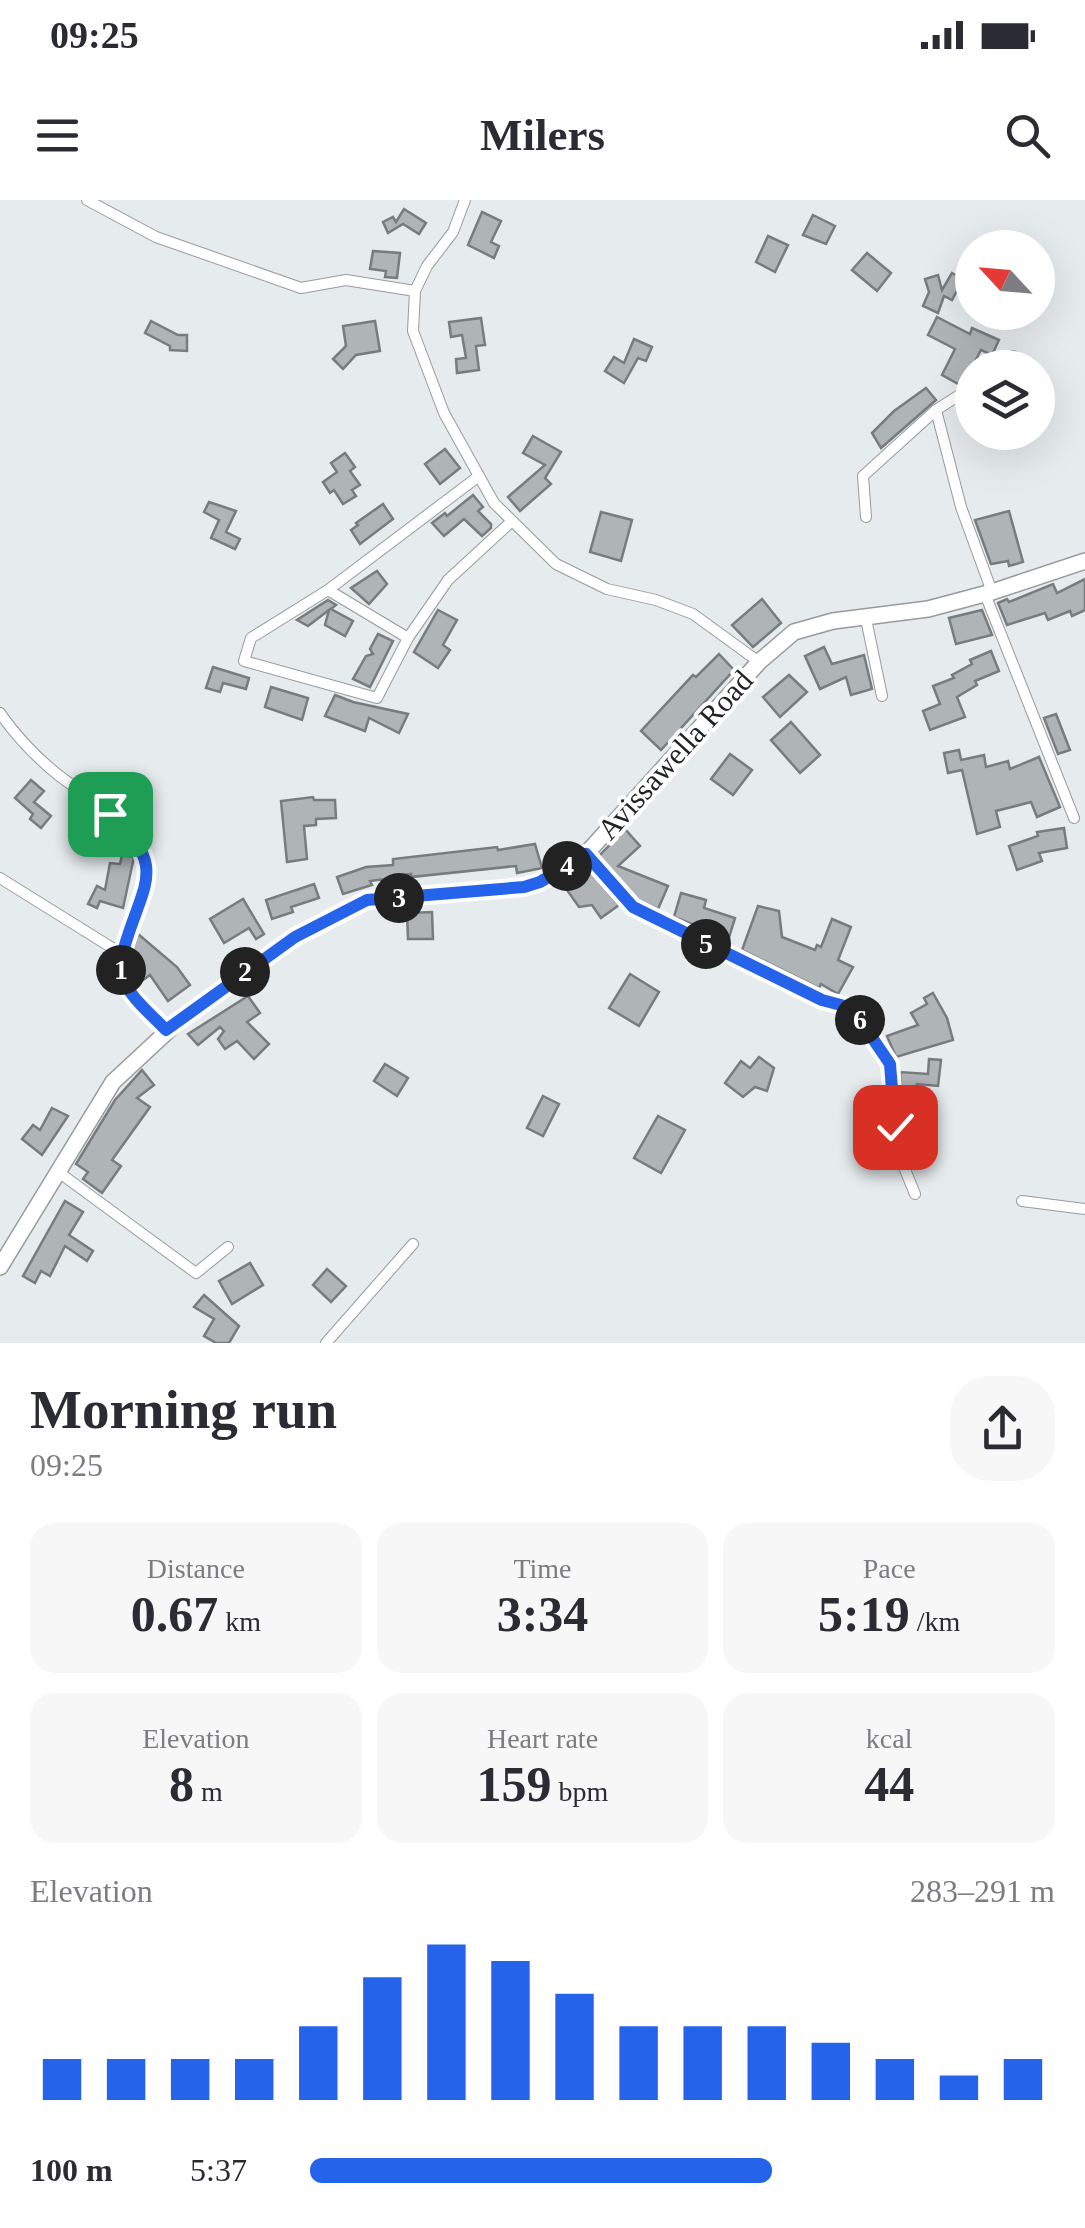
<!DOCTYPE html>
<meta charset="utf-8">
<style>
body{margin:0;font-family:"Times New Roman",serif;background:#f7f7f7;color:#2b2b33;height:100vh;display:flex;flex-direction:column;font-size:38px;white-space:nowrap}
*{box-sizing:border-box;margin:0}
p{font-size:32px;color:#7c7c81}
.icon{flex:none;width:55px;height:55px;fill:none;stroke:currentColor;stroke-width:2;stroke-linecap:round;stroke-linejoin:round}
.map{position:relative;height:1143px;overflow:hidden}
.panel{display:flex;flex-direction:column;background:#fff;flex:1}
.panel>*{flex:none}
.needle{width:65px;rotate:296deg}
.buttons{position:absolute;left:955px;top:30px;display:grid;gap:20px}
.buttons a{display:grid;place-items:center;width:100px;height:100px;border-radius:50%;background:#fff;box-shadow:0 10px 40px #0002;font-size:50px}
.pin{position:absolute;display:grid;place-items:center;width:85px;height:85px;color:#fff;margin:-42px;border-radius:20px;box-shadow:0 5px 15px #0006}
.km{position:absolute;width:50px;height:50px;margin:-25px;border-radius:50%;background:#222;color:#fff;font-size:28px;line-height:50px;text-align:center}
.round{display:grid;place-items:center;flex:none;width:105px;height:105px;border-radius:40px;background:#f7f7f7}
.head{display:flex;align-items:center;justify-content:space-between;height:170px;padding:0 30px}
h1{font-size:55px;font-weight:600;line-height:75px}
.stats{display:grid;grid-template-columns:repeat(3,1fr);gap:15px;height:170px;padding:10px 30px}
.stats div{display:grid;align-content:center;border-radius:25px;background:#f7f7f7;text-align:center}
.stats b{font-size:50px;font-weight:600}
.stats small{font-size:28px;font-weight:400}
.stats p{font-size:28px}
.chart{height:280px;padding:20px 30px}
.chart p{display:flex;justify-content:space-between}
.chart svg{width:100%;height:180px;margin-top:10px;stroke:#2563eb;stroke-width:6}
ul{padding:0 30px;list-style:none;font-size:32px}
li{display:grid;grid-template-columns:160px 120px 1fr;align-items:center;height:75px}
li i{height:25px;border-radius:12px;background:#2563eb}
.status{display:flex;justify-content:space-between;align-items:center;height:70px;padding:0 50px;background:#fff;direction:ltr}
.status svg{height:28px;fill:currentColor}
header{display:flex;justify-content:space-between;align-items:center;height:130px;padding:0 30px;background:#fff;font-size:45px;font-weight:600}
.map>svg:first-child{display:block}
.building{fill:#afb4b6;stroke:#787c7e;stroke-width:2.5}
.lines{fill:none;stroke-linecap:round;stroke-linejoin:round}
.street-casing{stroke:#969b9d;stroke-width:12}
.primary-casing{stroke:#969b9d;stroke-width:18}
.street{stroke:#fff;stroke-width:10}
.primary{stroke:#fff;stroke-width:15}
.route-casing{stroke:#fff;stroke-width:20}
.route{stroke:#2563eb;stroke-width:12}
.labels{text-anchor:middle;stroke-width:8;stroke-linejoin:round;paint-order:stroke}
.street-label{font-size:30px;fill:#212324;stroke:#fff}
</style>
<div class="status"><b>09:25</b><svg viewBox="0 0 49 12"><path d="M0 12V9h3v3zM5 12V6h3v6zM10 12V3h3v9zM15 12V0h3v12zM26 1h20v11H26zM47 4h2v5h-2z"/></svg></div>
<header><svg class="icon" aria-label="menu" viewBox="0 0 24 24"><path d="M4 6h16M4 12h16M4 18h16"/></svg>Milers<svg class="icon" aria-label="search" viewBox="0 0 24 24"><circle cx="10" cy="10" r="6"/><path d="M15 15l6 6"/></svg></header>
<div class="map">
<svg width="1085" height="1143" viewBox="0 0 1085 1143">
<rect width="100%" height="100%" fill="#e6ebed"/>
<g class="building">
<polygon points="404,9 426,23 419,34 403,24 388,33 383,22 393,17 396,22"/>
<polygon points="482,12 501,21 491,42 499,46 494,58 468,45"/>
<polygon points="813,15 835,26 826,44 803,35"/>
<polygon points="768,36 788,45 775,72 756,62"/>
<polygon points="373,51 400,53 397,78 385,77 386,71 370,69"/>
<polygon points="867,53 891,73 877,91 852,70"/>
<polygon points="952,73 963,79 952,100 944,96 938,113 923,106 929,92 925,79 938,75 942,90"/>
<polygon points="937,117 970,134 972,128 999,140 992,155 981,150 965,181 960,185 942,175 955,149 928,135"/>
<polygon points="481,118 485,145 476,146 479,170 457,173 456,159 466,158 462,135 451,137 449,122"/>
<polygon points="151,121 178,135 187,135 187,151 170,150 170,146 145,133"/>
<polygon points="375,121 380,151 356,155 343,169 333,159 346,146 343,126"/>
<polygon points="634,139 652,147 646,161 638,158 624,183 605,171 614,157 624,163"/>
<polygon points="926,188 936,200 881,248 872,233 894,211"/>
<polygon points="533,236 561,252 545,278 551,284 520,311 508,297 545,265 523,253"/>
<polygon points="445,249 460,268 440,284 425,264"/>
<polygon points="345,253 355,267 350,271 360,285 352,290 356,296 343,304 334,290 330,293 323,282 337,272 331,263"/>
<polygon points="473,295 483,307 478,311 491,324 491,328 482,336 464,319 444,336 432,323 445,313 447,316"/>
<polygon points="209,302 236,311 226,332 240,339 235,349 211,338 219,320 204,312"/>
<polygon points="383,304 393,319 360,344 351,330 358,325 356,323"/>
<polygon points="1009,311 1023,362 1009,366 1008,361 991,364 975,320"/>
<polygon points="601,312 632,320 621,361 590,352"/>
<polygon points="377,371 387,384 369,404 351,388"/>
<polygon points="1085,379 1085,410 1072,416 1070,411 1048,420 1045,413 1007,425 998,403 1007,399 1009,402 1053,384 1057,393"/>
<polygon points="762,399 781,423 753,447 732,425"/>
<polygon points="328,400 336,405 331,409 353,421 345,436 325,425 329,410 308,426 297,420"/>
<polygon points="438,410 457,420 443,445 450,450 438,468 414,452"/>
<polygon points="982,410 992,435 956,444 949,418"/>
<polygon points="378,434 393,441 370,487 353,479 366,456 373,454 370,449"/>
<polygon points="824,447 832,464 864,455 872,489 851,495 846,477 820,489 805,456"/>
<polygon points="991,451 999,471 975,481 977,485 957,497 965,517 930,530 923,511 940,504 933,486 954,478 952,475 972,464 970,460"/>
<polygon points="719,454 734,470 661,550 641,531 693,475 696,477"/>
<polygon points="213,467 249,478 246,489 223,483 220,492 206,488"/>
<polygon points="789,475 807,492 780,517 763,497"/>
<polygon points="271,487 308,498 302,520 265,507"/>
<polygon points="335,495 353,502 408,514 399,533 369,518 365,531 325,516"/>
<polygon points="1056,514 1070,550 1058,554 1044,518"/>
<polygon points="791,522 820,555 800,573 771,540"/>
<polygon points="959,550 961,560 984,555 986,567 1008,561 1010,569 1039,557 1060,607 1037,617 1031,602 996,611 1000,627 977,634 962,570 948,573 944,553"/>
<polygon points="730,554 752,570 733,595 711,579"/>
<polygon points="31,580 44,591 34,602 51,616 41,628 30,619 33,614 15,598"/>
<polygon points="313,597 314,600 335,600 336,618 316,619 316,625 304,626 307,659 287,662 281,601"/>
<polygon points="1064,628 1067,648 1039,653 1042,661 1017,670 1009,646 1038,636 1037,632"/>
<polygon points="625,629 640,646 618,666 668,686 658,709 638,700 599,656"/>
<polygon points="535,644 542,668 517,673 516,666 411,677 411,674 392,676 393,678 370,681 372,685 343,694 337,677 366,667 393,665 393,659 497,647 498,650"/>
<polygon points="122,655 134,657 123,708 100,701 97,708 88,704 97,686 105,690 110,663 120,664"/>
<polygon points="590,672 619,705 601,718 592,705 579,707 567,690"/>
<polygon points="314,684 319,698 291,707 293,712 272,719 266,700"/>
<polygon points="681,693 706,700 704,708 735,718 727,744 706,733 707,730 674,717"/>
<polygon points="243,699 264,734 256,739 249,728 224,743 210,719"/>
<polygon points="758,706 779,711 782,737 815,750 817,745 821,747 832,719 851,727 838,760 853,767 838,794 821,784 819,788 742,750"/>
<polygon points="432,712 433,739 408,739 407,713"/>
<polygon points="138,734 177,767 190,785 168,801 150,775 139,783 131,773 130,764 139,757 132,751"/>
<polygon points="630,774 659,792 639,826 609,808"/>
<polygon points="933,793 947,818 953,840 896,857 887,836 918,825 911,813 927,804 924,798"/>
<polygon points="248,796 260,813 247,822 269,844 254,859 237,841 225,849 218,839 224,831 220,827 198,845 188,834"/>
<polygon points="759,857 774,868 767,891 755,887 743,897 725,883 741,861 750,868"/>
<polygon points="929,859 941,860 938,886 917,884 917,889 901,888 900,872 928,874"/>
<polygon points="385,864 408,878 397,896 374,881"/>
<polygon points="142,870 154,885 137,898 150,907 112,960 121,966 102,993 83,979 88,972 76,964 115,900"/>
<polygon points="543,896 559,904 543,936 527,928"/>
<polygon points="52,908 68,916 42,955 22,939 33,925 40,930"/>
<polygon points="658,916 685,930 661,973 634,958"/>
<polygon points="65,1001 83,1012 69,1035 93,1051 87,1061 65,1046 50,1076 41,1071 35,1083 23,1076"/>
<polygon points="250,1063 263,1085 232,1104 219,1081"/>
<polygon points="327,1069 346,1086 331,1102 313,1085"/>
<polygon points="204,1095 239,1126 229,1143 216,1143 204,1136 214,1119 194,1107"/>
</g>
<g class="lines">
<g class="street-casing">
<g id="street">
<polyline points="87,0 156,37 301,88 346,80 415,91"/>
<polyline points="465,0 453,32 427,66 415,91 413,131 444,213 494,303 556,364 607,389 656,400 693,414 759,462"/>
<polyline points="999,168 1013,156"/>
<polyline points="936,210 961,307 992,392"/>
<polyline points="866,317 863,276 936,210 972,187"/>
<polyline points="328,390 408,438 377,498 244,461 251,438 328,390 479,276"/>
<polyline points="985,394 1074,618"/>
<polyline points="866,419 882,496"/>
<polyline points="408,438 448,380 512,321"/>
<path d="M0,513C16,536 36,557 57,574C89,600 147,626 148,673C148,709 116,739 122,776L166,830"/>
<polyline points="586,654 633,707 823,800 852,809 890,864 899,955 915,994"/>
<polyline points="0,678 122,754"/>
<polyline points="57,971 196,1073 228,1047"/>
<polyline points="1022,1001 1085,1009"/>
<polyline points="326,1143 413,1044"/>
</g>
</g>
<g class="primary-casing">
<polyline id="primary" points="0,1067 113,882 184,816 295,737 367,700 524,687 541,682 586,654 759,462 794,432 833,421 928,409 992,392 1085,361"/>
</g>
<use href="#street" class="street"/>
<use href="#primary" class="primary"/>
</g>
<g class="lines">
<g class="route-casing">
<path id="route" d="M110,614C168,667 144,681 125,745C122,755 119,766 122,776C128,796 152,815 166,830L295,737L367,700L524,687L540,682L586,654L633,707L822,800L852,808L890,864L895,927"/>
</g>
<use href="#route" class="route"/>
</g>
<g class="labels">
<g class="street-label">
<text transform="translate(675 555) rotate(-48)" y="10">Avissawella Road</text>
</g>
</g>
</svg>
<div class="buttons">
<a><svg class="needle" viewBox="-14 -14 28 28"><path d="M0-13l5 13h-10z" fill="#e53935"/><path d="M0 13l5-13h-10z" fill="#7c7c81"/></svg></a>
<a><svg class="icon" aria-label="layers" viewBox="0 0 24 24"><path d="M12 4l9 5-9 5-9-5zM3 14l9 5 9-5"/></svg></a>
</div>
<div class="pin" style="left:110px;top:614px;background:#1e9e55"><svg class="icon" aria-label="arrive" viewBox="0 0 24 24"><path d="M6 21V4h12l-3 4 3 4H6"/></svg></div>
<div class="pin" style="left:895px;top:927px;background:#d93025"><svg class="icon" aria-label="check" viewBox="0 0 24 24"><path d="M5 12l5 5 9-10"/></svg></div>
<b class="km" style="left:121px;top:770px">1</b>
<b class="km" style="left:245px;top:772px">2</b>
<b class="km" style="left:399px;top:698px">3</b>
<b class="km" style="left:567px;top:666px">4</b>
<b class="km" style="left:706px;top:744px">5</b>
<b class="km" style="left:860px;top:820px">6</b>
</div>
<section class="panel">
<div class="head"><div><h1>Morning run</h1><p>09:25</p></div><a class="round"><svg class="icon" aria-label="share" viewBox="0 0 24 24"><path d="M12 15V3M7 8l5-5 5 5M5 13v7h14v-7"/></svg></a></div>
<div class="stats">
<div><p>Distance</p><b>0.67<small> km</small></b></div>
<div><p>Time</p><b>3:34</b></div>
<div><p>Pace</p><b>5:19<small> /km</small></b></div>
</div>
<div class="stats">
<div><p>Elevation</p><b>8<small> m</small></b></div>
<div><p>Heart rate</p><b>159<small> bpm</small></b></div>
<div><p>kcal</p><b>44</b></div>
</div>
<div class="chart"><p><span>Elevation</span>283–291 m</p>
<svg viewBox="0 0 160 44" preserveAspectRatio="none"><path d="M5 44V34M15 44V34M25 44V34M35 44V34M45 44V26M55 44V14M65 44V6M75 44V10M85 44V18M95 44V26M105 44V26M115 44V26M125 44V30M135 44V34M145 44V38M155 44V34"/></svg>
</div>
<ul>
<li><b>100 m</b>5:37<i style="width:62%"></i></li>
</ul>
</section>
